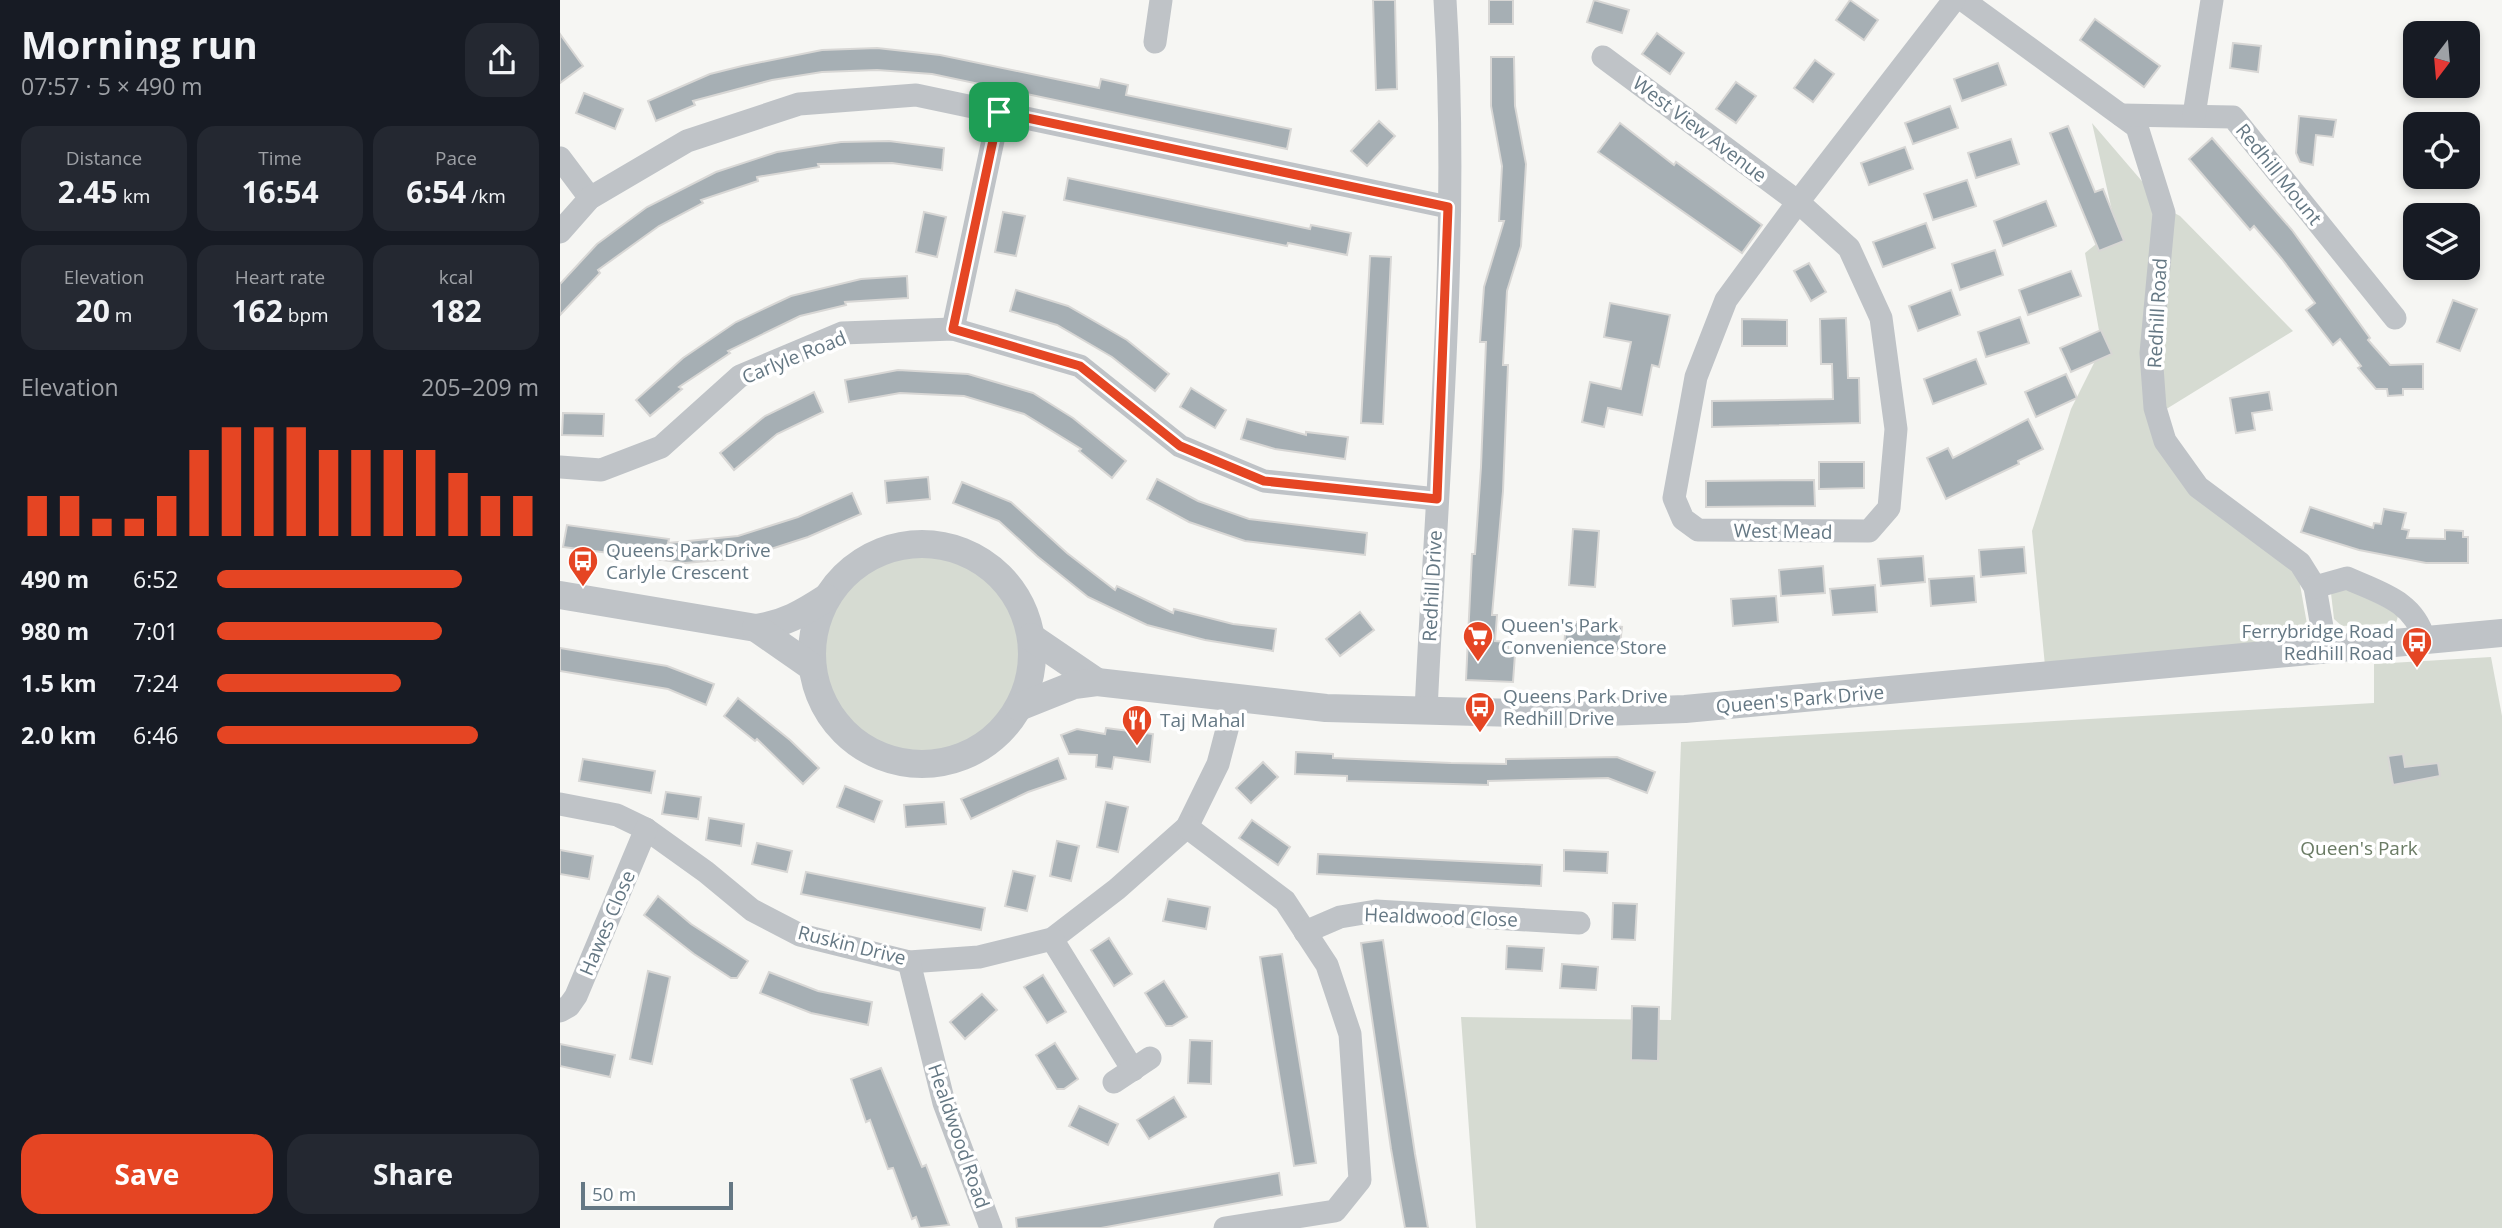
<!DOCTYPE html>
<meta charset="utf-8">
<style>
body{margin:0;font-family:"Open Sans",sans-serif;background:#242831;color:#f1f3f6;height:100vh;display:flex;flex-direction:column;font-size:26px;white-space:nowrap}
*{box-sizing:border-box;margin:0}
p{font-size:23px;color:#9ea1a6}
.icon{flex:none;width:38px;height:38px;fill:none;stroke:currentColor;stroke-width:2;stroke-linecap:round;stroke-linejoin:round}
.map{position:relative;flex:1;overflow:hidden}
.sheet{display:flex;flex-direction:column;background:#171b24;width:560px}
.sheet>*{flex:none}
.needle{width:46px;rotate:196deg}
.fabs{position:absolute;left:1843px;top:21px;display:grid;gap:14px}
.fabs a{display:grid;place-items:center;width:77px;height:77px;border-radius:14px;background:#171b24;box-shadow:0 4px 10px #0003;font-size:35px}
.scale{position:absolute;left:21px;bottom:18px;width:152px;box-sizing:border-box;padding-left:7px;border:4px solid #657884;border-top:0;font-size:19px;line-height:24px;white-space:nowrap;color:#657884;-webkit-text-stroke:5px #fff;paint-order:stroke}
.pin{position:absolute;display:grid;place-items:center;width:60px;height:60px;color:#fff;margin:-30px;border-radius:14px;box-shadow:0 4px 10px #0006}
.round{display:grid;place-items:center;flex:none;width:74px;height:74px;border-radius:21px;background:#242831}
.head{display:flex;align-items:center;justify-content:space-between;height:119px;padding:0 21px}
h1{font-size:38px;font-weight:700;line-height:52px}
.figures{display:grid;grid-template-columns:repeat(3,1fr);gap:10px;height:119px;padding:7px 21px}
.figures div{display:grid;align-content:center;border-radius:18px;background:#242831;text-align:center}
.figures b{font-size:30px;font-weight:700}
.figures small{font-size:19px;font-weight:400}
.figures p{font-size:19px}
.chart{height:196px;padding:14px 21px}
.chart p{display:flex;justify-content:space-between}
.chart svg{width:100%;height:126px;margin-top:7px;stroke:#e54523;stroke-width:6}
.primary-button{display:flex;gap:14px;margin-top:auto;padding:14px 21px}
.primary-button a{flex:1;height:80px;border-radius:21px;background:#e54523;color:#fff;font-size:28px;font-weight:700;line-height:80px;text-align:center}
.primary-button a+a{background:#242831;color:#f1f3f6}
ul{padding:0 21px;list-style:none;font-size:23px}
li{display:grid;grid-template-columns:112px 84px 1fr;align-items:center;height:52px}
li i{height:18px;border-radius:9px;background:#e54523}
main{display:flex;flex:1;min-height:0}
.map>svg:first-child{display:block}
.green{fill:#d6dbd2}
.building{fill:#a6afb4;stroke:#d8d7d5;stroke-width:2}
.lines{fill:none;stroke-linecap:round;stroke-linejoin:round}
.minor{stroke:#bfc3c7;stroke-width:23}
.tertiary{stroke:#bfc3c7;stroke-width:28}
.route-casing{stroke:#fff;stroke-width:14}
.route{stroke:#e54523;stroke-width:9}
.labels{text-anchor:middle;stroke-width:7;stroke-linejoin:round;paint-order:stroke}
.street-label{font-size:19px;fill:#657884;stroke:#fff}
.poi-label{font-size:19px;fill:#657884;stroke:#fff;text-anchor:start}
.park-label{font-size:19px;fill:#6a7b64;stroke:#fff}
</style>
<main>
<section class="sheet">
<div class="head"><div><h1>Morning run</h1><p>07:57 · 5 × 490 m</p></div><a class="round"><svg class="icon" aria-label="share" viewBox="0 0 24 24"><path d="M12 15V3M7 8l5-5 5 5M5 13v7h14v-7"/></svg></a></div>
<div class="figures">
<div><p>Distance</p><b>2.45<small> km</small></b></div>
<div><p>Time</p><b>16:54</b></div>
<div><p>Pace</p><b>6:54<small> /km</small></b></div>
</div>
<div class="figures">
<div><p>Elevation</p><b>20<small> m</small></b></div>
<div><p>Heart rate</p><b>162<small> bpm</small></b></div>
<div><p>kcal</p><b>182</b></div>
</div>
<div class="chart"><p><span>Elevation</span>205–209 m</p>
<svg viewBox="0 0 160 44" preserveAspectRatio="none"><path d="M5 44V30M15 44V30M25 44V38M35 44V38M45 44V30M55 44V14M65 44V6M75 44V6M85 44V6M95 44V14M105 44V14M115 44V14M125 44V14M135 44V22M145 44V30M155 44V30"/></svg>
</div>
<ul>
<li><b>490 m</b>6:52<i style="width:76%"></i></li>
<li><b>980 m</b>7:01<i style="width:70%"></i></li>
<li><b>1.5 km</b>7:24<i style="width:57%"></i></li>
<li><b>2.0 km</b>6:46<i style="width:81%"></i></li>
</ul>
<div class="primary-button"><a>Save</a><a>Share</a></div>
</section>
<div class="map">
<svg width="1942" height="1228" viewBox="0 0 1942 1228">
<rect width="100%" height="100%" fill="#f6f6f3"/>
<g class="green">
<polygon points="1532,123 1605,208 1620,216 1733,331 1595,416 1649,492 1717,539 1739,579 1750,641 1485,666 1472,531 1511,409 1542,347 1525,253 1556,228"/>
<circle cx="362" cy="654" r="100"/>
<polygon points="1785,587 1834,612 1838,616 1836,623 1782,626 1774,619 1771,593"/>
<polygon points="1931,657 1942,716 1942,1228 916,1228 901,1017 1111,1020 1121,742 1814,703 1814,664"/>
</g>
<g class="building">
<polygon points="813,0 835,0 837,89 816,90"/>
<rect x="929" y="0" width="24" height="24"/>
<polygon points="1034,0 1069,10 1062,33 1027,22"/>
<polygon points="1290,0 1318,20 1304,40 1276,20"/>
<polygon points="1535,19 1600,66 1584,87 1520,40"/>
<polygon points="1097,33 1124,53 1110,74 1082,54"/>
<polygon points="0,34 23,66 0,83"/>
<polygon points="1673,43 1701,46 1698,72 1670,68"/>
<polygon points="317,48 380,55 539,88 541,79 568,85 566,95 731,129 727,149 372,74 317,70 262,72 212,80 133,101 135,105 96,121 88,101 150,74 182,66 262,50"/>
<polygon points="931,57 954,57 955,106 966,164 961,246 947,291 943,365 948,365 943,491 932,615 937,615 935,641 948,642 948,653 955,654 953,682 906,680 912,554 915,554 921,467 926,342 920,342 924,287 944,221 939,221 942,166 931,106"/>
<polygon points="1255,60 1274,74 1253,102 1234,88"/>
<polygon points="1438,63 1446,85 1402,101 1394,79"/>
<polygon points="1176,82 1196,96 1176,123 1156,109"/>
<polygon points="24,93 63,109 55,129 16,113"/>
<polygon points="1390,106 1398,128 1353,144 1345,123"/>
<polygon points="1739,116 1776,120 1773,137 1756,135 1753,165 1740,162 1736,153"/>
<polygon points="819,121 835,136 807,166 791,151"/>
<polygon points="1060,123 1114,165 1116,162 1202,225 1182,253 1038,152"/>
<polygon points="1508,126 1535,192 1543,189 1564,241 1539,251 1490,133"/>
<polygon points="1652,138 1732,230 1810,338 1808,340 1830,365 1863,364 1863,389 1843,389 1843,395 1828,396 1827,389 1816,389 1798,368 1801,366 1780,339 1773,345 1746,310 1755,303 1722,259 1694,226 1690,230 1629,159"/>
<polygon points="1451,139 1459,164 1416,178 1408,153"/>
<polygon points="329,141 384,148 382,170 332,163 258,164 259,167 197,177 198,181 141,200 143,203 99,226 38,270 40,273 0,315 0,284 37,244 87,207 156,172 217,152 281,142"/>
<polygon points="1345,147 1353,169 1309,185 1301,163"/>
<polygon points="508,178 750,229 751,225 791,233 787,255 728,243 727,246 504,200"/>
<polygon points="1407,180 1416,206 1373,220 1364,194"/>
<polygon points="1486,201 1496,226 1443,246 1434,221"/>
<polygon points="364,212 386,217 377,257 356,252"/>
<polygon points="443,212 465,216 456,256 435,252"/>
<polygon points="1366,223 1375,248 1323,267 1313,242"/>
<polygon points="1435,250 1443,275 1400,290 1392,264"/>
<polygon points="810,256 831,257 823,424 801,423"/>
<polygon points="1249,263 1266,292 1251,301 1234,271"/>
<polygon points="1511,271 1521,296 1468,315 1459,290"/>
<polygon points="347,276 348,298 285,302 286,305 240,316 168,351 170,353 119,387 122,389 90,416 76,400 123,358 176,322 231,296 301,279"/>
<polygon points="456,290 508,306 567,340 609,374 595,391 552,357 497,325 450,311"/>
<polygon points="1391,290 1400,315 1358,331 1349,306"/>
<polygon points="1893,300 1917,309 1900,351 1877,342"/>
<polygon points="1050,303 1110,315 1099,367 1092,365 1082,415 1048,408 1044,427 1022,422 1030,382 1061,389 1071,342 1044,337"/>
<polygon points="1460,317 1469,343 1426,357 1418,332"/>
<polygon points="1286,318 1288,378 1299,378 1300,423 1152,427 1152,401 1273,399 1272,364 1261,364 1260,319"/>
<polygon points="1182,319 1227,320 1227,346 1182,346"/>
<polygon points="1541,330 1552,354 1511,372 1500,348"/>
<polygon points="1416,359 1426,384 1373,404 1364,379"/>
<polygon points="338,370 408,374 473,393 513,418 566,461 552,478 519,451 521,449 464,414 404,396 340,393 289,402 285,380"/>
<polygon points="1506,374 1517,398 1476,417 1465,392"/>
<polygon points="631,388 666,410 655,428 620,407"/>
<polygon points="254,392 263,412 217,434 174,470 160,453 205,416"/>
<polygon points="1709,392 1712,410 1692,413 1695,430 1676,433 1670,398"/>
<polygon points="3,413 44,414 43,436 2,435"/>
<polygon points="687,419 746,435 746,432 788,437 785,459 715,449 681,439"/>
<polygon points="1468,419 1483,449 1458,461 1459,464 1386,499 1367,458 1388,448 1393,458"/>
<polygon points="1259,462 1304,462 1304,488 1259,489"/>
<polygon points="368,477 370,499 327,503 325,481"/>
<polygon points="597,479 638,501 689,519 807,533 805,555 685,541 629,522 587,499"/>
<polygon points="1254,480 1255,506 1146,507 1146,481"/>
<polygon points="402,482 451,502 507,553 555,590 557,586 613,613 614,609 673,624 716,629 713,651 645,640 587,625 528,597 477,556 439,521 393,503"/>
<polygon points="292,493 301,514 248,537 183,558 125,563 3,547 7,525 109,539 108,543 178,536 238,517"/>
<polygon points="1750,507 1813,528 1814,523 1821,524 1824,509 1846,513 1842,529 1849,530 1847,538 1885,539 1885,530 1903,531 1903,537 1908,537 1908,563 1866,563 1799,550 1741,532"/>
<polygon points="1013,529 1039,531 1035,587 1009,585"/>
<polygon points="1464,547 1466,573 1421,577 1419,550"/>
<polygon points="1363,556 1365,582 1321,586 1318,559"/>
<polygon points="1263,566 1265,593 1221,596 1219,570"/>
<polygon points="1414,576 1416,602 1371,606 1369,579"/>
<polygon points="1315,585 1317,612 1273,615 1270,589"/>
<polygon points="1216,596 1218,622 1173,626 1171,599"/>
<polygon points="800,612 814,630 780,656 766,639"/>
<polygon points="1006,621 1062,627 1059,653 1004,648"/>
<polygon points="0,648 107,666 154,684 146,705 108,689 0,671"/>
<polygon points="178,698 230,740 259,768 243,784 197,739 195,741 164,716"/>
<polygon points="546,728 593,734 590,762 554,757 552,769 536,767 537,755 509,754 501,735 517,729 545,734"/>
<polygon points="736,752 773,754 773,758 891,763 946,764 946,759 1057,757 1095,772 1087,793 1048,778 928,781 928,785 787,781 787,776 735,774"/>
<polygon points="1843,754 1845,767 1878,763 1880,776 1833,785 1828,756"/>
<polygon points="498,758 506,779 468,792 411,819 401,799"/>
<polygon points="23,759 95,771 91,793 19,781"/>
<polygon points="703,762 718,777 691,803 676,788"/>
<polygon points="285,786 322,801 314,822 277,807"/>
<polygon points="106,792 141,797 138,819 102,814"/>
<polygon points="384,802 386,824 346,827 344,805"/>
<polygon points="546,802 568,807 558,852 537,847"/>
<polygon points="149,818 184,824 181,846 146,840"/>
<polygon points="692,820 730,847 718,865 679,838"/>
<polygon points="497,841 519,846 511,881 490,876"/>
<polygon points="197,843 232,851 227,872 192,864"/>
<polygon points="0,850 33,856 29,879 0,874"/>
<polygon points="1004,850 1048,852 1047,873 1004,871"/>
<polygon points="758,854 982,865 981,886 757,874"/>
<polygon points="453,871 475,876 467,911 445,906"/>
<polygon points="246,872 425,908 421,930 241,894"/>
<polygon points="98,896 131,924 188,961 177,978 171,978 134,954 84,915"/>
<polygon points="608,899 650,907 646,929 603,921"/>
<polygon points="1053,903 1077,904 1075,940 1052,939"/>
<polygon points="549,938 572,974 554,986 531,950"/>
<polygon points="823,940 855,1154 868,1228 845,1228 831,1149 801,943"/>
<polygon points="947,946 984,948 982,971 946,969"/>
<polygon points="722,954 756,1163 734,1166 700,957"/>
<polygon points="1002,964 1038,967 1036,990 1000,988"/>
<polygon points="88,971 110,977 92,1064 70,1059"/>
<polygon points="209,972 258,991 312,1002 308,1025 251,1013 200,993"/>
<polygon points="483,975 506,1012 487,1023 464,987"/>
<polygon points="604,981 627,1017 612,1026 606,1026 585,993"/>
<polygon points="422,994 437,1010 405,1039 390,1022"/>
<polygon points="1072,1006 1099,1007 1098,1061 1071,1060"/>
<polygon points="630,1040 652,1041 651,1084 628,1083"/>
<polygon points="495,1043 518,1079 504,1089 497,1089 476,1055"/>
<polygon points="0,1044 55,1055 50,1077 0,1066"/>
<polygon points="321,1068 362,1167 366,1165 389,1225 360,1228 356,1217 352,1219 333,1168 328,1169 310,1120 306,1122 291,1079"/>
<polygon points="614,1097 626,1117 589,1139 577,1120"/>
<polygon points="519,1106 558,1124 548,1145 509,1126"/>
<polygon points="719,1173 722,1195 541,1228 457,1228 456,1218"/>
</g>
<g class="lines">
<g class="minor">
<polyline points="1403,0 1577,127 1604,213 1591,353 1595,408 1605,441 1638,487 1740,563 1755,587 1766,650"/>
<polyline points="595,42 601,0"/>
<polyline points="1043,57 1238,202 1289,248 1321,318 1336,429 1329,508 1309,531 1138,530 1123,519 1114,498 1136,377 1166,300 1238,202 1394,0"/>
<polyline points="1561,115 1673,117 1835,318"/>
<polyline points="1634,115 1652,0"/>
<polyline points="0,158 30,198"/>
<polyline points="0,232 30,198 127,141 239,104 356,95 888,207"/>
<polyline points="393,329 439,112"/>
<polyline points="0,467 41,470 101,447 180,376 282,333 393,329 520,366 620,446 704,481 877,499"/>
<path d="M1755,587L1787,578C1820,593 1854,601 1864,639"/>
<path d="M866,711C877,475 900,236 885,0"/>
<polyline points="0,804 57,815 86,829 146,872 192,910 240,935 349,962 419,957 492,939 557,889 627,827 658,764 675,699"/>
<polyline points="627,827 725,901 767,965 790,1034 800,1180 775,1211 665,1228"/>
<polyline points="745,932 780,917 816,911 1019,923"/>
<polyline points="492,939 573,1070"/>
<polyline points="349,962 384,1103 431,1228"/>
<polyline points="0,1011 9,1006 16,996 86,829"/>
<polyline points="554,1082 590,1058"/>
</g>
<g class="tertiary">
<circle cx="362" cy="654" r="110"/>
<path d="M0,595L196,628C224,624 243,613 266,598"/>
<polyline points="196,628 252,667"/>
<polyline points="471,637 537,682"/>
<polyline points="459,707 514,685 537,682 766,708 991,714 1125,709 1942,633"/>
</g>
</g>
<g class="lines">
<g class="route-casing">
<polygon id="route" points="439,112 888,207 877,499 704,481 620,446 520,366 393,329"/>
</g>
<use href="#route" class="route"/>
</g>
<defs>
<g id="bus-pin" transform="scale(1.575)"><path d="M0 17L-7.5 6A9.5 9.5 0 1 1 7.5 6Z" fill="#e54523" stroke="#fff"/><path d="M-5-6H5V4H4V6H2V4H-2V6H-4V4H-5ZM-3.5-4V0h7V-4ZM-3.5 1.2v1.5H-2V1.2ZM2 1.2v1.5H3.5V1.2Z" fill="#fff"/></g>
<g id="supermarket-pin" transform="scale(1.575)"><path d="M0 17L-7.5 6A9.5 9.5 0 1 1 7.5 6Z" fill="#e54523" stroke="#fff"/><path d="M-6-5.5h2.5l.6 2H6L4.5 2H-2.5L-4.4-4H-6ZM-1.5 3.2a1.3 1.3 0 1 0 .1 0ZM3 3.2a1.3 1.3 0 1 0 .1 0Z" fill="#fff"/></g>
<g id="restaurant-pin" transform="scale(1.575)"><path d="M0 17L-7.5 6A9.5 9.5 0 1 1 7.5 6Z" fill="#e54523" stroke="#fff"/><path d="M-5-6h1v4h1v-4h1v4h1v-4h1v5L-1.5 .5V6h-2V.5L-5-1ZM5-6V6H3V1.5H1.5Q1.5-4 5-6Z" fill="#fff"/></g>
</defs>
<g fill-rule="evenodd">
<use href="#bus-pin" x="23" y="561"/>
<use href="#supermarket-pin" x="918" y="636"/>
<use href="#bus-pin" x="1857" y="642"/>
<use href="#bus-pin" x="920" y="707"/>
<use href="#restaurant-pin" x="577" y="720"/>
</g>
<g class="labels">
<g class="street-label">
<text transform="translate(1140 129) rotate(37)" y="7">West View Avenue</text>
<text transform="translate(1719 174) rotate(51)" y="7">Redhill Mount</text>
<text transform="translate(1597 313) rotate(-87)" y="7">Redhill Road</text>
<text transform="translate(234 357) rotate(-22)" y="7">Carlyle Road</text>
<text transform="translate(1223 531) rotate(1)" y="7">West Mead</text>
<text transform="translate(872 586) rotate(-87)" y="7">Redhill Drive</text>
<text transform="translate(1240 699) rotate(-5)" y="7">Queen's Park Drive</text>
<text transform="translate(881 917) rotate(2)" y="7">Healdwood Close</text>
<text transform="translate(47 923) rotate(-67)" y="7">Hawes Close</text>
<text transform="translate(292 945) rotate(14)" y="7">Ruskin Drive</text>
<text transform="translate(399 1136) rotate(71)" y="7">Healdwood Road</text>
</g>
<g class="poi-label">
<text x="46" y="557">Queens Park Drive<tspan x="46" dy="22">Carlyle Crescent</tspan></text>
<text x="941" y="632">Queen's Park<tspan x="941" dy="22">Convenience Store</tspan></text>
<text x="1834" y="638" text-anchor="end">Ferrybridge Road<tspan x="1834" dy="22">Redhill Road</tspan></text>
<text x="943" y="703">Queens Park Drive<tspan x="943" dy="22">Redhill Drive</tspan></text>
<text x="600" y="727">Taj Mahal</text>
</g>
<g class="park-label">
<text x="1799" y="855">Queen's Park</text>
</g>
</g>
</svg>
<div class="fabs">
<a><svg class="needle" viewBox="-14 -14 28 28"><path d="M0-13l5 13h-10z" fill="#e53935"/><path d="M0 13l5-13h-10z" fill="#9ea1a6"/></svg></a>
<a><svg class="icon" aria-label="locate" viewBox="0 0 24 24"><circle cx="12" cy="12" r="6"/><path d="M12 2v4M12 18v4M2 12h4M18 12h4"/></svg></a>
<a><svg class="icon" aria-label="layers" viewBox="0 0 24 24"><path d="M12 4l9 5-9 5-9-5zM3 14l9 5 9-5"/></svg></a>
</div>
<div class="scale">50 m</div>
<div class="pin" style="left:439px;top:112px;background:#1e9e55"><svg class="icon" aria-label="arrive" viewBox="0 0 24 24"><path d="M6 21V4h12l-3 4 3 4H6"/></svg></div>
</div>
</main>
